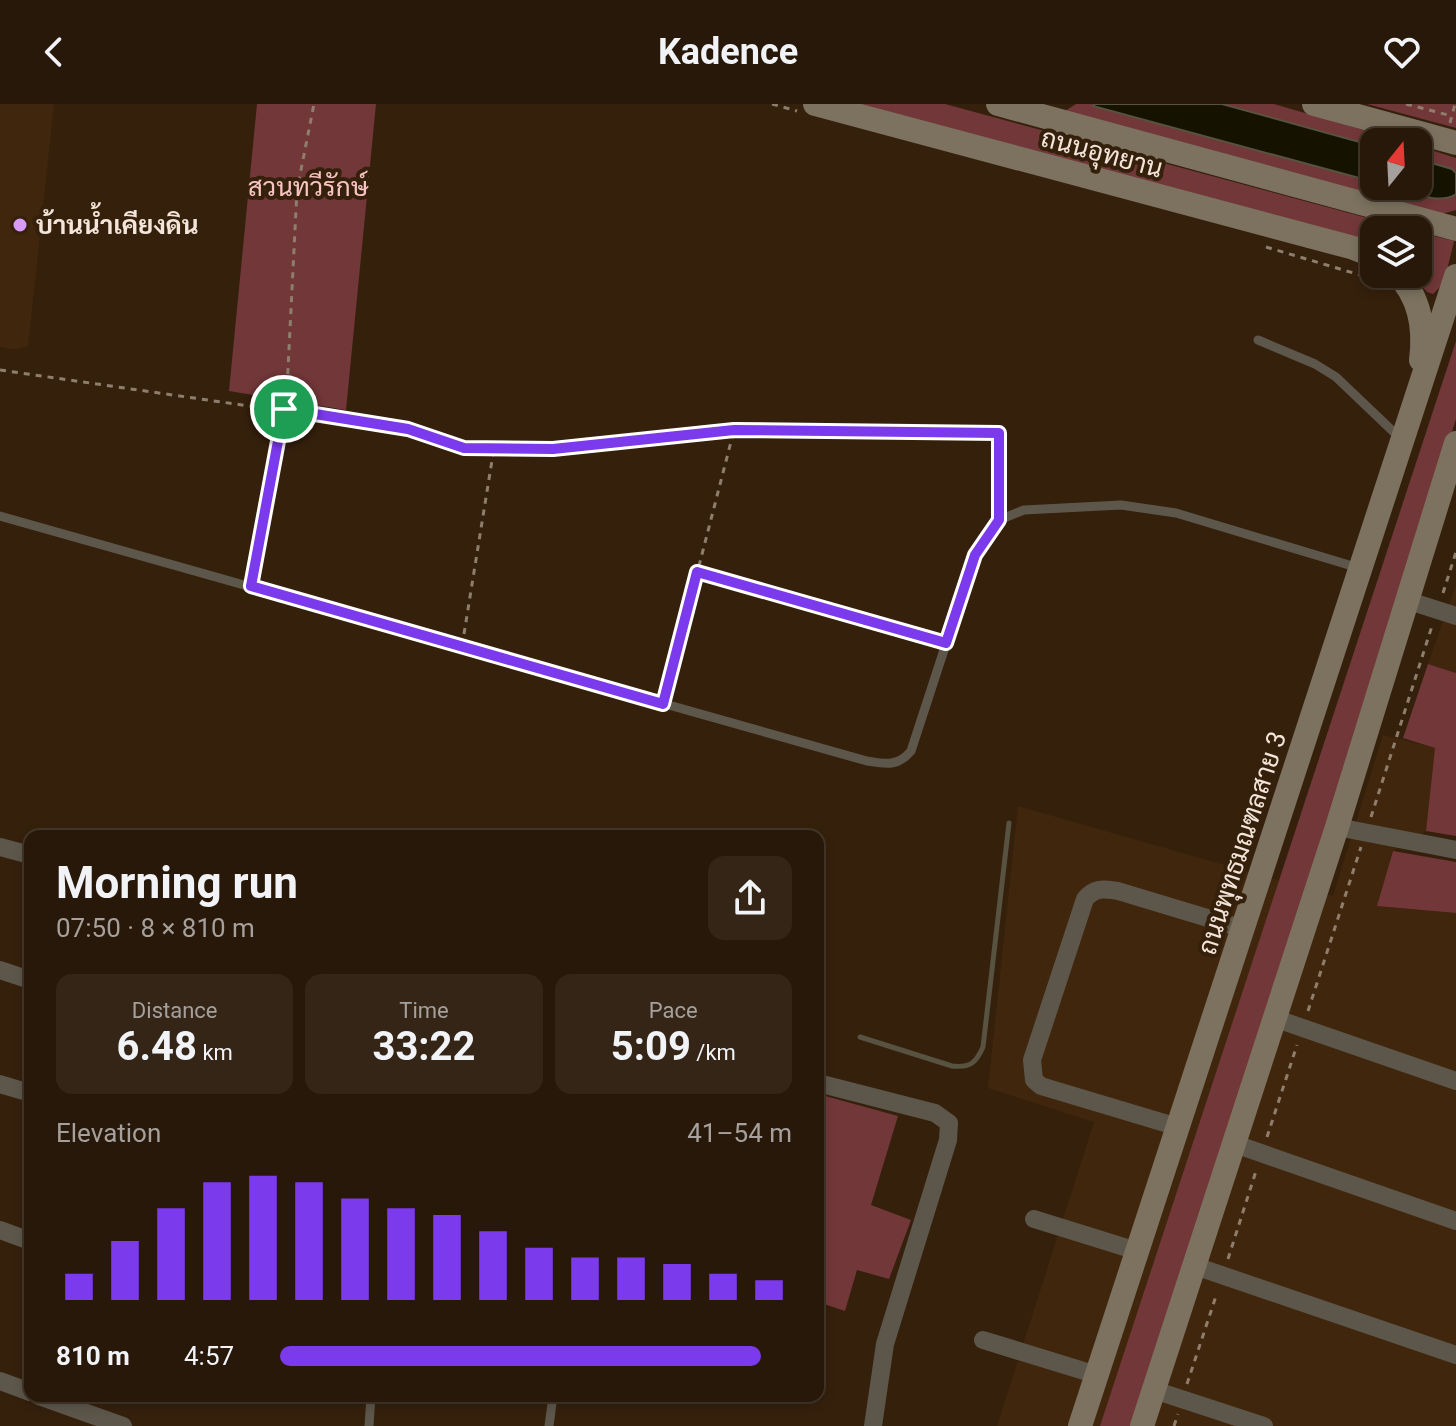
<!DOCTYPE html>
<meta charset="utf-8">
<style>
body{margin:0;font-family:Roboto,Sarabun,sans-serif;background:#342517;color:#f1f3f6;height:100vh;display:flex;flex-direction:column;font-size:30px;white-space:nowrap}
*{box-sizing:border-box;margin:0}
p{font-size:26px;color:#a5a09c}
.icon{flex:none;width:44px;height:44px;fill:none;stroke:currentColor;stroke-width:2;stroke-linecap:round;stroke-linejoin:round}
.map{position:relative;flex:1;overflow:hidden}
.details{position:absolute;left:24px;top:726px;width:800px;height:572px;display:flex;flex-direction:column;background:#281809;border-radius:16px;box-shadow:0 4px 12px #0003,0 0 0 2px #44372a}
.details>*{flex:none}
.needle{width:52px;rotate:18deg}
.controls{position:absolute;left:1360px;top:24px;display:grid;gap:16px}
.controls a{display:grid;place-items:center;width:72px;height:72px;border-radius:16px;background:#281809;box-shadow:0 4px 12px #0003,0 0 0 2px #44372a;font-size:40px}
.pin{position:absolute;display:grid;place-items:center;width:68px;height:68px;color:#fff;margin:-34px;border:4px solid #fff;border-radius:50%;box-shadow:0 2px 8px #0007}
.round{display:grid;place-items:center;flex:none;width:84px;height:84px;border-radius:16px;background:#342517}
.summary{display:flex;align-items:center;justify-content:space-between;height:136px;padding:0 32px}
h1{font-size:44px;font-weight:700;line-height:60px}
.metrics{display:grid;grid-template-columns:repeat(3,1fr);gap:12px;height:136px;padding:8px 32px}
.metrics div{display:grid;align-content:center;border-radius:16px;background:#342517;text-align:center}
.metrics b{font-size:40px;font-weight:700}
.metrics small{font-size:22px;font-weight:400}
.metrics p{font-size:22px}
.chart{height:224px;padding:16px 32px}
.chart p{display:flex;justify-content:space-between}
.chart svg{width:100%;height:144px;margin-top:8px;stroke:#7c3aed;stroke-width:6}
ul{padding:0 32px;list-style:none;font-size:26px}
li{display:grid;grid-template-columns:128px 96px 1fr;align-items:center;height:60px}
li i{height:20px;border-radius:10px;background:#7c3aed}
header{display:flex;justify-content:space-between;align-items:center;height:104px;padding:0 32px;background:#281809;font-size:36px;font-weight:700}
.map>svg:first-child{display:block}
.built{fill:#40260c}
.green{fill:#723739}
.water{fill:#151300;stroke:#585241;stroke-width:2}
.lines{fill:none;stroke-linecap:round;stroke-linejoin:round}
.stream{stroke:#585241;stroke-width:5}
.path{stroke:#8f7e6d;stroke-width:3;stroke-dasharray:6 6;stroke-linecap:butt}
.lane{stroke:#5d574b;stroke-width:9}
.street{stroke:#5d574b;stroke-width:18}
.secondary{stroke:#7c725f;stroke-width:24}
.route-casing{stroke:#fff;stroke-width:16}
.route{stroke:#7c3aed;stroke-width:10}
.poi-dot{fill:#d99af7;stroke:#35200c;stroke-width:3}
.labels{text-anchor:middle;stroke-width:8;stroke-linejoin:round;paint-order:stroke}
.street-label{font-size:26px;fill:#f3e5d9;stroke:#35200c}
.park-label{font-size:26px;fill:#f7c4c3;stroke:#35200c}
.poi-label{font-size:26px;font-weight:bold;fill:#f3e5d9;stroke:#35200c;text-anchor:start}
</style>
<header><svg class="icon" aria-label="back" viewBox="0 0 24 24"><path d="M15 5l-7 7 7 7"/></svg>Kadence<svg class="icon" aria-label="heart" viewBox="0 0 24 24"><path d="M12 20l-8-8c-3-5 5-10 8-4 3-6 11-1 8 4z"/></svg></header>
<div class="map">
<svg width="1456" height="1322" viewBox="0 0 1456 1322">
<rect width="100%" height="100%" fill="#35200c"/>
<g class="built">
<polygon points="0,0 54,0 28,243 14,245 0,243"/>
<polygon points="1456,481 1456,569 1428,560"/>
<polygon points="1383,631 1435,644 1426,727 1393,747 1378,802 1456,809 1456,1322 997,1322 1094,1018 988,984 1018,702 1333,792"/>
</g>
<g class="green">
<polygon points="257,0 376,0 346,306 229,287"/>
<polygon points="858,0 945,0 1412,126 1374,126 1374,144"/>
<path d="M1076,0H1095L1374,78V82C1397,82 1439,102 1456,90V106L1442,110L1065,7Z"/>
<polygon points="1222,0 1274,0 1404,38 1374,38 1374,42"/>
<polygon points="1367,0 1456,0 1456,24"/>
<polygon points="1418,42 1456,54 1456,69 1452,65 1418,55"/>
<polygon points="1418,128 1454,137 1444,179 1433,190 1427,188 1412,170 1418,170"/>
<polygon points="1456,237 1456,315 1374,579 1130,1322 1100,1322"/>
<polygon points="1428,560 1456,569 1456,732 1426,727 1435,644 1403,634"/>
<polygon points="1393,747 1456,758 1456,809 1377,802"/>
<polygon points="818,990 898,1012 871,1101 911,1116 889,1175 857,1166 845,1207 818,1198"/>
</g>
<g class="water">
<polygon points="1095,0 1222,0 1374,42 1374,78 1093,2"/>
<path d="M1418,55L1452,65L1456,69V90C1439,102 1409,87 1390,82H1418Z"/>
</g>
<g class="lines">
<path class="stream" d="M860,933L952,962C970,964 976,959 983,943L1009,719"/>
<g class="path">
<polyline points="772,0 797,7"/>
<polyline points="1406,0 1452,12"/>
<polyline points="1450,19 1455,0"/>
<polyline points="1266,143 1377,176"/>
<polyline points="1418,145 1423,138 1426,138"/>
<polyline points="0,266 408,325 464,344 553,345 734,326 999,329 999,402"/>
<polyline points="697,468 936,536"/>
<polyline points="253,471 287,285 297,86 314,0"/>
<polyline points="1443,489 1456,448"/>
<polyline points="464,530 494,344"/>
<polyline points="666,590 734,326"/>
<polyline points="1371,713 1432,522"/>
<polyline points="1308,907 1361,743"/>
<polyline points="1267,1033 1297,941"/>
<polyline points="1228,1155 1256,1067"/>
<polyline points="1187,1280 1217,1189"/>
<polyline points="1174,1322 1178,1310"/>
</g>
<g class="lane">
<polyline points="1258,236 1315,260 1336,273 1401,335"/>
<path d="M0,412L867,657C885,660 898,663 911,647L975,451L999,416L1024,406L1121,401L1176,409L1359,464"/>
<polyline points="369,1322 371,1292"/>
<polyline points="549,1322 553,1292"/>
</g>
<g class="street">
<polyline points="1406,496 1456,512"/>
<polyline points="1337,723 1456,746"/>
<polyline points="0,743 30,751"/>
<polyline points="0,866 30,876"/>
<polyline points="1274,914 1456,977"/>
<polyline points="818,979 935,1009 949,1019 948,1036 885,1240 873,1322"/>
<polyline points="0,980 30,989"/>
<path d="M1178,1023L1041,982L1034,976L1032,956L1085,795C1095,783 1104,785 1118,787L1244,825"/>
<polyline points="1235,1040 1456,1117"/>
<polyline points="1034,1115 1137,1147"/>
<polyline points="0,1126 30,1137"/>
<polyline points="1195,1162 1456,1251"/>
<polyline points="983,1236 1097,1271"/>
<polyline points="0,1277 30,1288"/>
<polyline points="1154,1286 1264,1322"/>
<polyline points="39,1292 123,1322"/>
</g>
<g class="secondary">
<polyline points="815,0 1354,144 1374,152"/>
<polyline points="998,0 1456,125"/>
<polyline points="1314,0 1456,39"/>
<path d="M1397,170C1420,193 1425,225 1421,256"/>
<polyline points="1080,1322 1456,172"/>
<polyline points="1142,1322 1337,723 1456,339"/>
</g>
</g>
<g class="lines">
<g class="route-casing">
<polygon id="route" points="284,305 408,325 464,344 553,345 734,326 999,329 999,416 975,451 946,539 697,468 663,600 251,482"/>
</g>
<use href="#route" class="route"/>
</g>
<circle class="poi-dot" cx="20" cy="121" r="8"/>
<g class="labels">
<g class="street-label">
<text transform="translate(1102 49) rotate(15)" y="9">ถนนอุทยาน</text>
<text transform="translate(1242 739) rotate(-72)" y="9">ถนนพุทธมณฑลสาย 3</text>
</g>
<g class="park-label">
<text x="308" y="92">สวนทวีรักษ์</text>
</g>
<g class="poi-label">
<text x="36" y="130">บ้านน้ำเคียงดิน</text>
</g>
</g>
</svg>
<div class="controls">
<a><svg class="needle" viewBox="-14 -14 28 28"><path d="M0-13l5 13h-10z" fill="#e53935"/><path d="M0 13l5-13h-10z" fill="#a5a09c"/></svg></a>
<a><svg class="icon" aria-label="layers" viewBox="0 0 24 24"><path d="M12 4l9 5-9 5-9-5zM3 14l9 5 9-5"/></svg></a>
</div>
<div class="pin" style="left:284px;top:305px;background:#1e9e55"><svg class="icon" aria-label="arrive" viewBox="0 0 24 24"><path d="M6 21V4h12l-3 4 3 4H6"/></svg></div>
<section class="details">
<div class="summary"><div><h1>Morning run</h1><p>07:50 · 8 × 810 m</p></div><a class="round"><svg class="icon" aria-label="share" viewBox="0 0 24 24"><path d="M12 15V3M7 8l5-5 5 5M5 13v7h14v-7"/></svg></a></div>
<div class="metrics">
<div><p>Distance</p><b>6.48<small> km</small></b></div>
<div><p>Time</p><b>33:22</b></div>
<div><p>Pace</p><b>5:09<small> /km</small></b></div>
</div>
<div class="chart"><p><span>Elevation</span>41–54 m</p>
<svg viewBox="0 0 160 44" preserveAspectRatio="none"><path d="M5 44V36M15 44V26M25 44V16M35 44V8M45 44V6M55 44V8M65 44V13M75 44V16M85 44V18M95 44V23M105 44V28M115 44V31M125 44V31M135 44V33M145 44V36M155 44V38"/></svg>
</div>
<ul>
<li><b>810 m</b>4:57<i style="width:94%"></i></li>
</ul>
</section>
</div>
